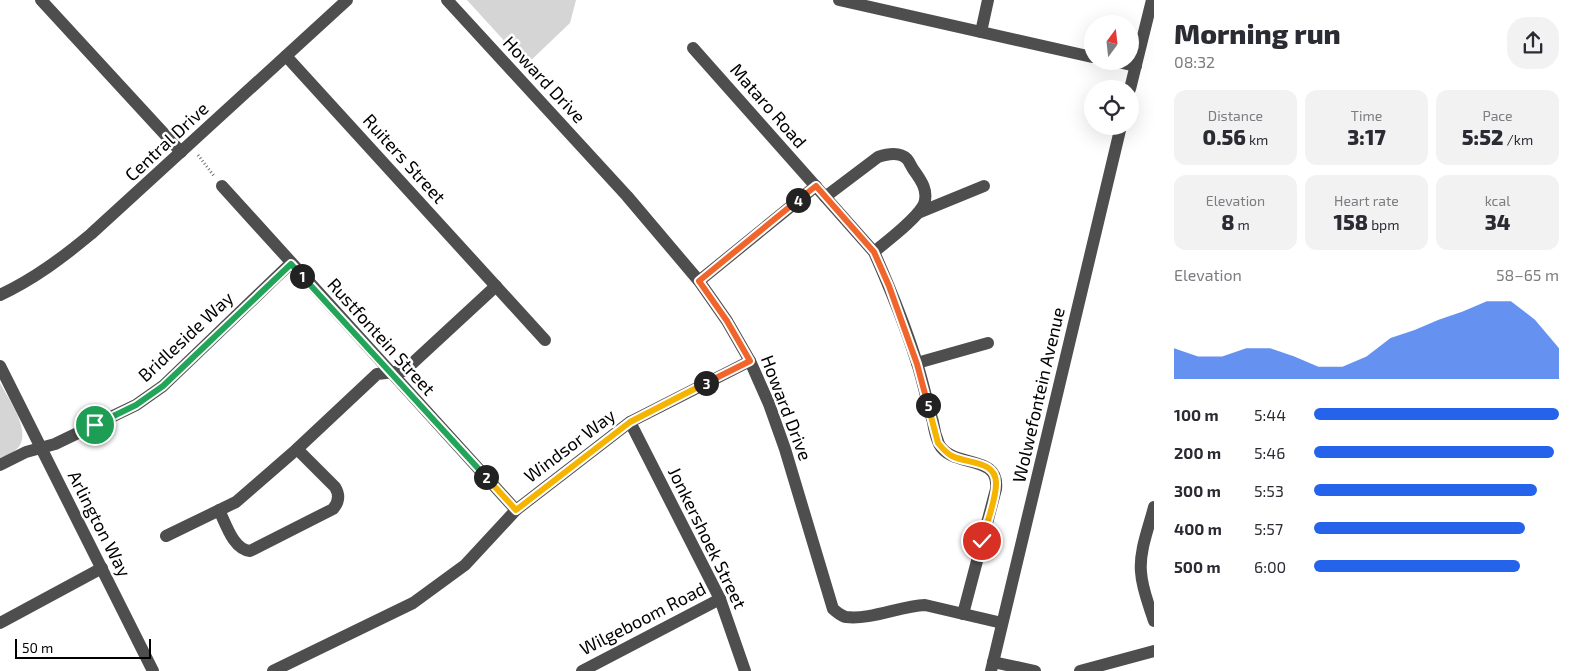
<!DOCTYPE html>
<meta charset="utf-8">
<style>
body{margin:0;font-family:"Exo 2",sans-serif;background:#f2f2f3;color:#2b2b33;height:100vh;display:flex;flex-direction:column;font-size:19px;white-space:nowrap}
*{box-sizing:border-box;margin:0}
p{font-size:16px;color:#7c7c81}
.icon{flex:none;width:28px;height:28px;fill:none;stroke:currentColor;stroke-width:2;stroke-linecap:round;stroke-linejoin:round}
.map{position:relative;flex:1;overflow:hidden}
.side{display:flex;flex-direction:column;background:#fff;width:425px}
.side>*{flex:none}
.needle{width:32px;rotate:15deg}
.tools{position:absolute;left:1084px;top:15px;display:grid;gap:10px}
.tools a{display:grid;place-items:center;width:55px;height:55px;border-radius:50%;background:#fff;box-shadow:0 5px 20px #0002;font-size:25px}
.scale{position:absolute;left:15px;bottom:12px;width:136px;box-sizing:border-box;padding-left:5px;border:2px solid #000;border-top:0;font-size:14px;line-height:18px;white-space:nowrap;color:#000;-webkit-text-stroke:4px #fff;paint-order:stroke}
.pin{position:absolute;display:grid;place-items:center;width:42px;height:42px;color:#fff;margin:-21px;border:2px solid #fff;border-radius:50%;box-shadow:0 1px 5px #0007}
.km{position:absolute;width:25px;height:25px;margin:-12px;border-radius:50%;background:#222;color:#fff;font-size:14px;line-height:25px;text-align:center}
.round{display:grid;place-items:center;flex:none;width:52px;height:52px;border-radius:20px;background:#f2f2f3}
.summary{display:flex;align-items:center;justify-content:space-between;height:85px;padding:0 20px}
h1{font-size:28px;font-weight:800;line-height:38px}
.figures{display:grid;grid-template-columns:repeat(3,1fr);gap:8px;height:85px;padding:5px 20px}
.figures div{display:grid;align-content:center;border-radius:12px;background:#f2f2f3;text-align:center}
.figures b{font-size:21px;font-weight:800}
.figures small{font-size:14px;font-weight:400}
.figures p{font-size:14px}
.chart{height:140px;padding:10px 20px}
.chart p{display:flex;justify-content:space-between}
.chart svg{width:100%;height:90px;margin-top:5px;fill:#2563eb;opacity:.7}
ul{padding:0 20px;list-style:none;font-size:16px}
li{display:grid;grid-template-columns:80px 60px 1fr;align-items:center;height:38px}
li i{height:12px;border-radius:6px;background:#2563eb}
main{display:flex;flex:1;min-height:0}
.map>svg:first-child{display:block}
.green{fill:#d5d5d5}
.lines{fill:none;stroke-linecap:round;stroke-linejoin:round}
.path{stroke:#707070;stroke-width:3;stroke-dasharray:1 2.5;stroke-linecap:butt}
.minor{stroke:#4e4e4e;stroke-width:12}
.split-1-casing{stroke:#fff;stroke-width:10}
.split-2-casing{stroke:#fff;stroke-width:10}
.split-3-casing{stroke:#fff;stroke-width:10}
.split-4-casing{stroke:#fff;stroke-width:10}
.split-5-casing{stroke:#fff;stroke-width:10}
.split-6-casing{stroke:#fff;stroke-width:10}
.split-1{stroke:#22a559;stroke-width:6}
.split-2{stroke:#22a559;stroke-width:6}
.split-3{stroke:#f5b400;stroke-width:6}
.split-4{stroke:#f0652b;stroke-width:6}
.split-5{stroke:#f0652b;stroke-width:6}
.split-6{stroke:#f5b400;stroke-width:6}
.labels{text-anchor:middle;stroke-width:5;stroke-linejoin:round;paint-order:stroke}
.street-label{font-size:18px;fill:#000;stroke:#fff}
</style>
<main>
<div class="map">
<svg width="1154" height="671" viewBox="0 0 1154 671">
<rect width="100%" height="100%" fill="#fff"/>
<g class="green">
<polygon points="467,0 576,0 570,23 526,65"/>
<path d="M0,383C8,398 30,429 20,445C16,452 7,455 0,458Z"/>
</g>
<g class="lines">
<polyline class="path" points="198,155 214,176"/>
<g class="minor">
<polyline points="41,0 181,152"/>
<path d="M447,0L627,196L699,281L727,321L750,361L769,404L785,449L833,609C837,612 841,616 846,617C871,620 900,606 925,605L1002,623"/>
<polyline points="839,0 1092,57"/>
<polyline points="981,32 988,0"/>
<path d="M693,48L874,252C890,288 905,325 917,363C923,382 927,402 933,422C934,429 936,437 939,444C952,469 1000,453 996,489L963,614"/>
<polyline points="286,56 545,340"/>
<polyline points="1113,61 1136,66"/>
<polyline points="1130,89 1152,0"/>
<polyline points="222,186 516,510"/>
<path d="M825,197L878,157C887,154 899,151 907,159C909,161 911,166 913,169C920,179 929,190 924,204C917,219 887,241 874,252"/>
<polyline points="918,213 984,186"/>
<polyline points="699,281 816,186"/>
<path d="M0,295C34,279 62,258 91,234L347,0"/>
<polyline points="917,363 988,343"/>
<polyline points="0,366 153,671"/>
<polyline points="630,422 720,599 745,671"/>
<polyline points="0,465 26,452 55,444 136,405 163,386 291,263"/>
<path d="M1154,507C1149,527 1139,551 1141,572C1142,589 1149,605 1154,621"/>
<path d="M219,510C226,524 233,549 250,551L333,509C339,502 340,495 335,487L297,449"/>
<polyline points="166,536 236,502 297,449 377,374 404,371 496,286"/>
<polyline points="0,623 102,568"/>
<polyline points="993,662 1035,671"/>
<polyline points="273,671 413,603 465,565 516,510 630,422 750,361"/>
<polyline points="582,671 720,599"/>
<polyline points="991,671 1121,126"/>
<polyline points="1080,671 1154,651"/>
</g>
</g>
<g class="lines">
<g class="split-1-casing">
<polyline id="split-1" points="95,425 136,405 163,386 291,264 302,276"/>
</g>
<g class="split-2-casing">
<polyline id="split-2" points="302,276 486,477"/>
</g>
<g class="split-3-casing">
<polyline id="split-3" points="486,477 516,510 630,422 706,383"/>
</g>
<g class="split-4-casing">
<polyline id="split-4" points="706,383 750,361 727,321 699,281 798,200"/>
</g>
<g class="split-5-casing">
<polyline id="split-5" points="798,200 816,186 874,252 889,286 917,364 928,405"/>
</g>
<g class="split-6-casing">
<path id="split-6" d="M928,405L938,443C942,448 946,453 952,456C967,464 997,460 996,484C996,500 986,525 982,541"/>
</g>
<use href="#split-1" class="split-1"/>
<use href="#split-2" class="split-2"/>
<use href="#split-3" class="split-3"/>
<use href="#split-4" class="split-4"/>
<use href="#split-5" class="split-5"/>
<use href="#split-6" class="split-6"/>
</g>
<g class="labels">
<g class="street-label">
<text transform="translate(544 80) rotate(47)" y="6">Howard Drive</text>
<text transform="translate(768 106) rotate(49)" y="6">Mataro Road</text>
<text transform="translate(167 142) rotate(-43)" y="6">Central Drive</text>
<text transform="translate(404 159) rotate(48)" y="6">Ruiters Street</text>
<text transform="translate(186 337) rotate(-43)" y="6">Bridleside Way</text>
<text transform="translate(381 337) rotate(48)" y="6">Rustfontein Street</text>
<text transform="translate(1039 395) rotate(-77)" y="6">Wolwefontein Avenue</text>
<text transform="translate(786 408) rotate(69)" y="6">Howard Drive</text>
<text transform="translate(570 446) rotate(-37)" y="6">Windsor Way</text>
<text transform="translate(99 524) rotate(63)" y="6">Arlington Way</text>
<text transform="translate(707 538) rotate(64)" y="6">Jonkershoek Street</text>
<text transform="translate(643 619) rotate(-27)" y="6">Wilgeboom Road</text>
</g>
</g>
</svg>
<div class="tools">
<a><svg class="needle" viewBox="-14 -14 28 28"><path d="M0-13l5 13h-10z" fill="#e53935"/><path d="M0 13l5-13h-10z" fill="#7c7c81"/></svg></a>
<a><svg class="icon" aria-label="locate" viewBox="0 0 24 24"><circle cx="12" cy="12" r="6"/><path d="M12 2v4M12 18v4M2 12h4M18 12h4"/></svg></a>
</div>
<div class="scale">50 m</div>
<div class="pin" style="left:95px;top:425px;background:#1e9e55"><svg class="icon" aria-label="arrive" viewBox="0 0 24 24"><path d="M6 21V4h12l-3 4 3 4H6"/></svg></div>
<div class="pin" style="left:982px;top:541px;background:#d93025"><svg class="icon" aria-label="check" viewBox="0 0 24 24"><path d="M5 12l5 5 9-10"/></svg></div>
<b class="km" style="left:302px;top:276px">1</b>
<b class="km" style="left:486px;top:477px">2</b>
<b class="km" style="left:706px;top:383px">3</b>
<b class="km" style="left:798px;top:200px">4</b>
<b class="km" style="left:928px;top:405px">5</b>
</div>
<section class="side">
<div class="summary"><div><h1>Morning run</h1><p>08:32</p></div><a class="round"><svg class="icon" aria-label="share" viewBox="0 0 24 24"><path d="M12 15V3M7 8l5-5 5 5M5 13v7h14v-7"/></svg></a></div>
<div class="figures">
<div><p>Distance</p><b>0.56<small> km</small></b></div>
<div><p>Time</p><b>3:17</b></div>
<div><p>Pace</p><b>5:52<small> /km</small></b></div>
</div>
<div class="figures">
<div><p>Elevation</p><b>8<small> m</small></b></div>
<div><p>Heart rate</p><b>158<small> bpm</small></b></div>
<div><p>kcal</p><b>34</b></div>
</div>
<div class="chart"><p><span>Elevation</span>58–65 m</p>
<svg viewBox="0 0 160 44" preserveAspectRatio="none"><path d="M0 44V29L10 33L20 33L30 29L40 29L50 33L60 38L70 38L80 33L90 24L100 20L110 15L120 11L130 6L140 6L150 15L160 29V44z"/></svg>
</div>
<ul>
<li><b>100 m</b>5:44<i style="width:100%"></i></li>
<li><b>200 m</b>5:46<i style="width:98%"></i></li>
<li><b>300 m</b>5:53<i style="width:91%"></i></li>
<li><b>400 m</b>5:57<i style="width:86%"></i></li>
<li><b>500 m</b>6:00<i style="width:84%"></i></li>
</ul>
</section>
</main>
